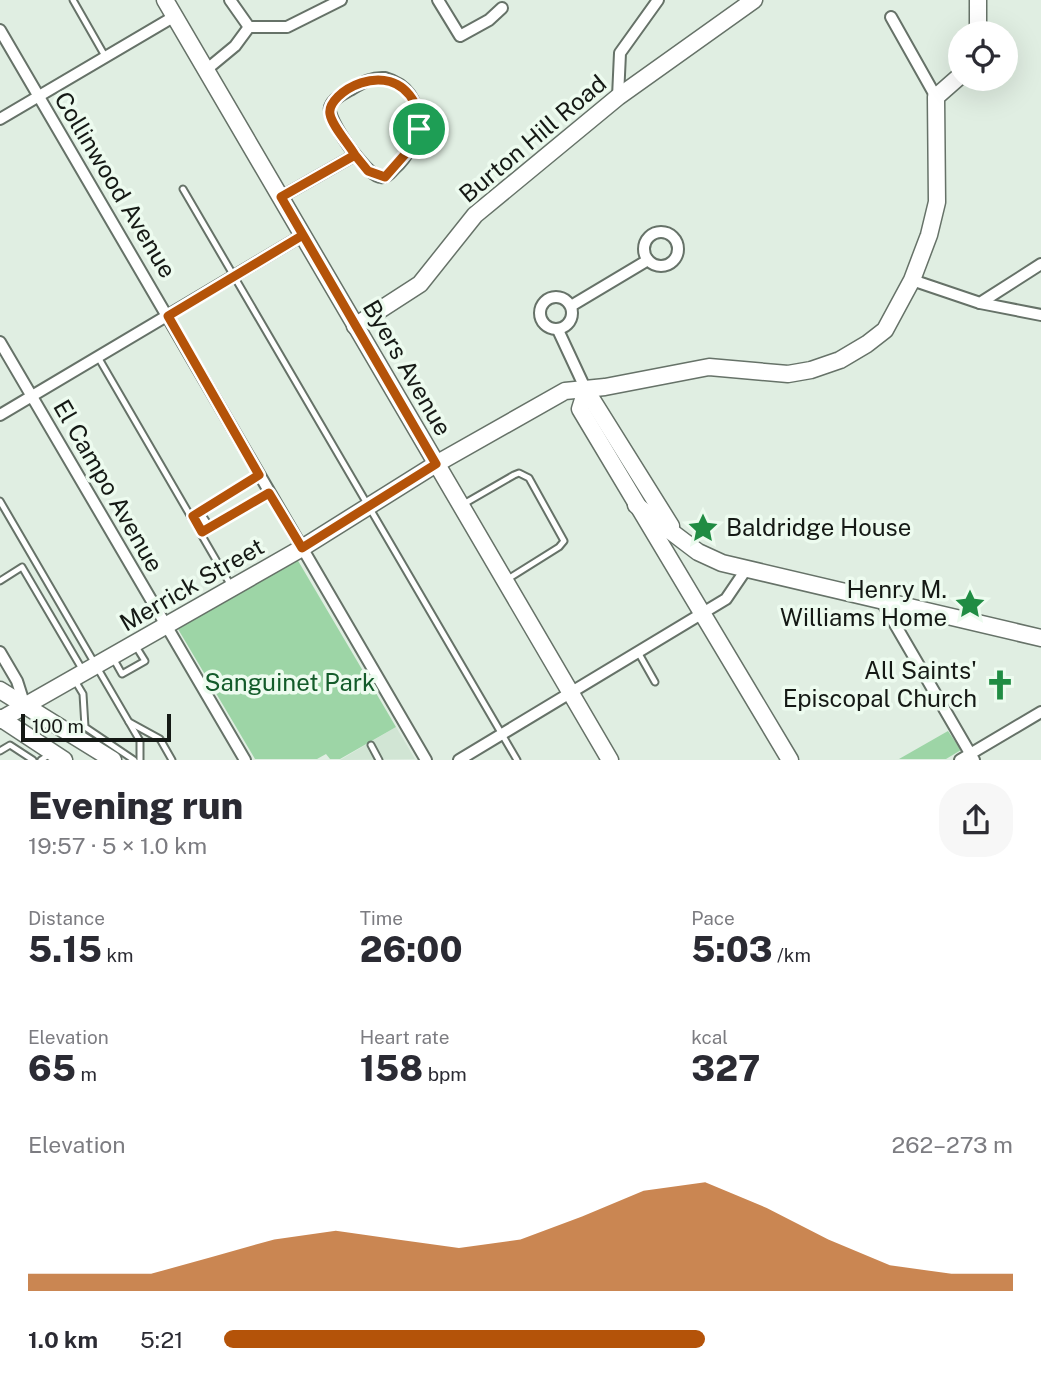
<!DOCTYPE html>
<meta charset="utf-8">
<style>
body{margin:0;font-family:"Public Sans",sans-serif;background:#f7f7f7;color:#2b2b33;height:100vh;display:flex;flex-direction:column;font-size:26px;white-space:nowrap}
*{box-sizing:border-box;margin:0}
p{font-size:23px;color:#7c7c81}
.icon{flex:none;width:38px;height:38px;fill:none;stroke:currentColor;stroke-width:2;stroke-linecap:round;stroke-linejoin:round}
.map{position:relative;height:760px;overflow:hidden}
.drawer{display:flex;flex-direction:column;background:#fff;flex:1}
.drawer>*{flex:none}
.fabs{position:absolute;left:948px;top:21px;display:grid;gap:14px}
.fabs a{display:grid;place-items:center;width:70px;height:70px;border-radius:50%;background:#fff;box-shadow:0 7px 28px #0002;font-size:35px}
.scale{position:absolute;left:21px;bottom:18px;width:150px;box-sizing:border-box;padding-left:7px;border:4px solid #151915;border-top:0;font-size:19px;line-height:24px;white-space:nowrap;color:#151915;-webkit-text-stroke:5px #edfbef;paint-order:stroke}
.pin{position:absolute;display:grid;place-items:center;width:60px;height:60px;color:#fff;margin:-30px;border:4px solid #fff;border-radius:50%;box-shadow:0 2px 7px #0007}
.round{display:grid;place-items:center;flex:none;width:74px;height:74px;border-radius:28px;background:#f7f7f7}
.summary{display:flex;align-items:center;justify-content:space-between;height:119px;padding:0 28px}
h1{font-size:38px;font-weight:800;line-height:52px}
.figures{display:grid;grid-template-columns:repeat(3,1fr);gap:10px;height:119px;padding:7px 28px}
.figures div{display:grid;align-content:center}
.figures b{font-size:35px;font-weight:800}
.figures small{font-size:19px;font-weight:400}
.figures p{font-size:19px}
.chart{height:196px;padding:14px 28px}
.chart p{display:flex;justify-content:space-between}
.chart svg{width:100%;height:126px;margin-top:7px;fill:#b45309;opacity:.7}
ul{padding:0 28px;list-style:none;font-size:23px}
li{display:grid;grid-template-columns:112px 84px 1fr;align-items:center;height:52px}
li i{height:18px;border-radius:9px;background:#b45309}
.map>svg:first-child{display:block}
.built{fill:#d1e5d4}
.green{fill:#9dd5a6}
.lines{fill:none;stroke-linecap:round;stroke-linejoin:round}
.lane-casing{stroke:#667268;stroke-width:9}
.street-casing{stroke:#667268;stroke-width:14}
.secondary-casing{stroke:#667268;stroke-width:19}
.lane{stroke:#fff;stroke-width:5}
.street{stroke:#fff;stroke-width:10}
.secondary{stroke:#fff;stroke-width:16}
.route-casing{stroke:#fff;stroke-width:14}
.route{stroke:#b45309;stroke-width:9}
.labels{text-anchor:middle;stroke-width:7;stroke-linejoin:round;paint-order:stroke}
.street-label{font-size:24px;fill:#151915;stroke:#edfbef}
.poi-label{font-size:24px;fill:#151915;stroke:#edfbef;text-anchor:end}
.park-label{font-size:24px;fill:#135b2a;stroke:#edfbef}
</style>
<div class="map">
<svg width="1041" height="760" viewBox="0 0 1041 760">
<rect width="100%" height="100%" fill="#e0eee2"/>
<polygon class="built" points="396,727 415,759 340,760"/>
<g class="green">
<polygon points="297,559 396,727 340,759 330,759 326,754 317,759 255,759 178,629"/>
<polygon points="948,731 961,750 946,759 899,759"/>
</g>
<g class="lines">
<g class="lane-casing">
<g id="lane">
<polyline points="73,0 105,56"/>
<polyline points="183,189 517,760"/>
<polyline points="98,357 230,584"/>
<polyline points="0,501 140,741 140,760"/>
<polyline points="462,505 514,475 519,473 529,478 564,541 559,547 508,579"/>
<polyline points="200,512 210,527"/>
<polyline points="193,516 259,475"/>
<polyline points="202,532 269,493"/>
<polyline points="0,581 22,567 82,669"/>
<polyline points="638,652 655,682"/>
<polyline points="113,658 122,674 145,661 135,645"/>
<polyline points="74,679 83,694 85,727 134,760"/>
<polyline points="129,722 160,739 172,760"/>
<polyline points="371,745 379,760"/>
<polyline points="0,751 10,745 33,760"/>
<polyline points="41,760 50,754"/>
</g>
</g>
<g class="street-casing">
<g id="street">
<polyline points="230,0 249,27"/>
<polyline points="438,0 460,36 489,20 502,8"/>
<polyline points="891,17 936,97"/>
<polyline points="0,30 426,760"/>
<polyline points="206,70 235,46 249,27 287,27 341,0"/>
<path d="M385,78C430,91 423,144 394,169C390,173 387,178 381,177C367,177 326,118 330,107C333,98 343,94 350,90C362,83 371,77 385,78Z"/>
<polyline points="618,97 620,53 658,0"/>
<polyline points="0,119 175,16"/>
<polyline points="281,197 355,155"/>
<circle cx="661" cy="249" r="17"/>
<polyline points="912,280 980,303 1041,264"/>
<circle cx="556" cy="313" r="16"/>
<polyline points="980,303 1041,315"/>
<polyline points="571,306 648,260"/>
<polyline points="558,330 586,390"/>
<polyline points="0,342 245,760"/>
<polyline points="0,415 303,235"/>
<polyline points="882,602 974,760"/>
<polyline points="0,652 17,681 25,706"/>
<polyline points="459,760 726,599 745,571"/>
<polyline points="960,760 1041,712"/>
</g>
</g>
<g class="secondary-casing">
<g id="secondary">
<polyline points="165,0 610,760"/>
<polyline points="978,33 978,0"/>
<polyline points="355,326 420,284 475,215 618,97 754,0"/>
<polyline points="586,390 580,409 790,760"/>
<polyline points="586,390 671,526"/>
<polyline points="636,505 698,552 722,563 1041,638"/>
<polyline points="0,690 113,760"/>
<polyline points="0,718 64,760"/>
<polyline points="0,720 302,548 436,464 565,391 605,387 709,367 788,374 811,370 840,360 867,344 885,330 912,280 929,235 937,202 936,97 961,75"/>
</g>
</g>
<use href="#lane" class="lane"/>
<use href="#street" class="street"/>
<use href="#secondary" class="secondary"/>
</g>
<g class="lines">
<g class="route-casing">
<path id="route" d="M419,129L415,143L385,177L368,171L355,155L281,197L303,235L168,316L259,475L193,516L202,532L269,493L302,548L436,464L281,197L355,155C348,143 332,126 330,114C326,93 389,56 414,102C418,109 418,121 419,129"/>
</g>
<use href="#route" class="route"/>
</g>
<defs>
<g id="sight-bare" transform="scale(2.415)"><path d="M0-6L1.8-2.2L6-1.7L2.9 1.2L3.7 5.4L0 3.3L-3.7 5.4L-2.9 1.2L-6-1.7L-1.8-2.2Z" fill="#208c43" stroke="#edfbef" stroke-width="2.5" paint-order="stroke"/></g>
<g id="church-bare" transform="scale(2.415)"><path d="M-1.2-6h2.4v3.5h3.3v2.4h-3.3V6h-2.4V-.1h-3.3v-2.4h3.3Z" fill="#208c43" stroke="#edfbef" stroke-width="2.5" paint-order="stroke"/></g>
</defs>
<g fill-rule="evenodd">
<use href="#sight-bare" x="703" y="528"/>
<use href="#sight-bare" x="970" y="604"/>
<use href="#church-bare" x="1000" y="685"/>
</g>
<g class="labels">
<g class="street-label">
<text transform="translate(533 139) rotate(-40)" y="8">Burton Hill Road</text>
<text transform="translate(115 185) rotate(59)" y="8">Collinwood Avenue</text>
<text transform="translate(407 368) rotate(60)" y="8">Byers Avenue</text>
<text transform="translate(108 486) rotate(60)" y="8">El Campo Avenue</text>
<text transform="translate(192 585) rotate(-30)" y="8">Merrick Street</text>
</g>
<g class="poi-label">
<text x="726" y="536" text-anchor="start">Baldridge House</text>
<text x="947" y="598">Henry M.<tspan x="947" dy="28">Williams Home</tspan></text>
<text x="977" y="679">All Saints'<tspan x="977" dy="28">Episcopal Church</tspan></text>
</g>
<g class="park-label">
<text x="290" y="691">Sanguinet Park</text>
</g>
</g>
</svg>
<div class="fabs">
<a><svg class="icon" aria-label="locate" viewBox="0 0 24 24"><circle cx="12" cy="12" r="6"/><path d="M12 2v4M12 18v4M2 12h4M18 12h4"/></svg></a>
</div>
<div class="scale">100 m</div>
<div class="pin" style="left:419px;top:129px;background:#1e9e55"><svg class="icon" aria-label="arrive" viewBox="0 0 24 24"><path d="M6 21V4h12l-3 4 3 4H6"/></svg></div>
</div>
<section class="drawer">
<div class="summary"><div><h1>Evening run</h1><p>19:57 · 5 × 1.0 km</p></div><a class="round"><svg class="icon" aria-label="share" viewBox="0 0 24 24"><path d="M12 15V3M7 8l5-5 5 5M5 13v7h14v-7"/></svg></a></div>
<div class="figures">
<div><p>Distance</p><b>5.15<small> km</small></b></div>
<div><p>Time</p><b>26:00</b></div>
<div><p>Pace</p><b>5:03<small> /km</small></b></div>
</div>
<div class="figures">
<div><p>Elevation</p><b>65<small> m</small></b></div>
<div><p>Heart rate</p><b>158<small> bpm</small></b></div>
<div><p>kcal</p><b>327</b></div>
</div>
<div class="chart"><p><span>Elevation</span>262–273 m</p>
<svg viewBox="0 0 160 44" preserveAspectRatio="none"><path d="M0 44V38L10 38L20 38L30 32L40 26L50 23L60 26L70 29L80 26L90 18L100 9L110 6L120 15L130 26L140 35L150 38L160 38V44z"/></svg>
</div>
<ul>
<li><b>1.0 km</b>5:21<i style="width:61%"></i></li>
</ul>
</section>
